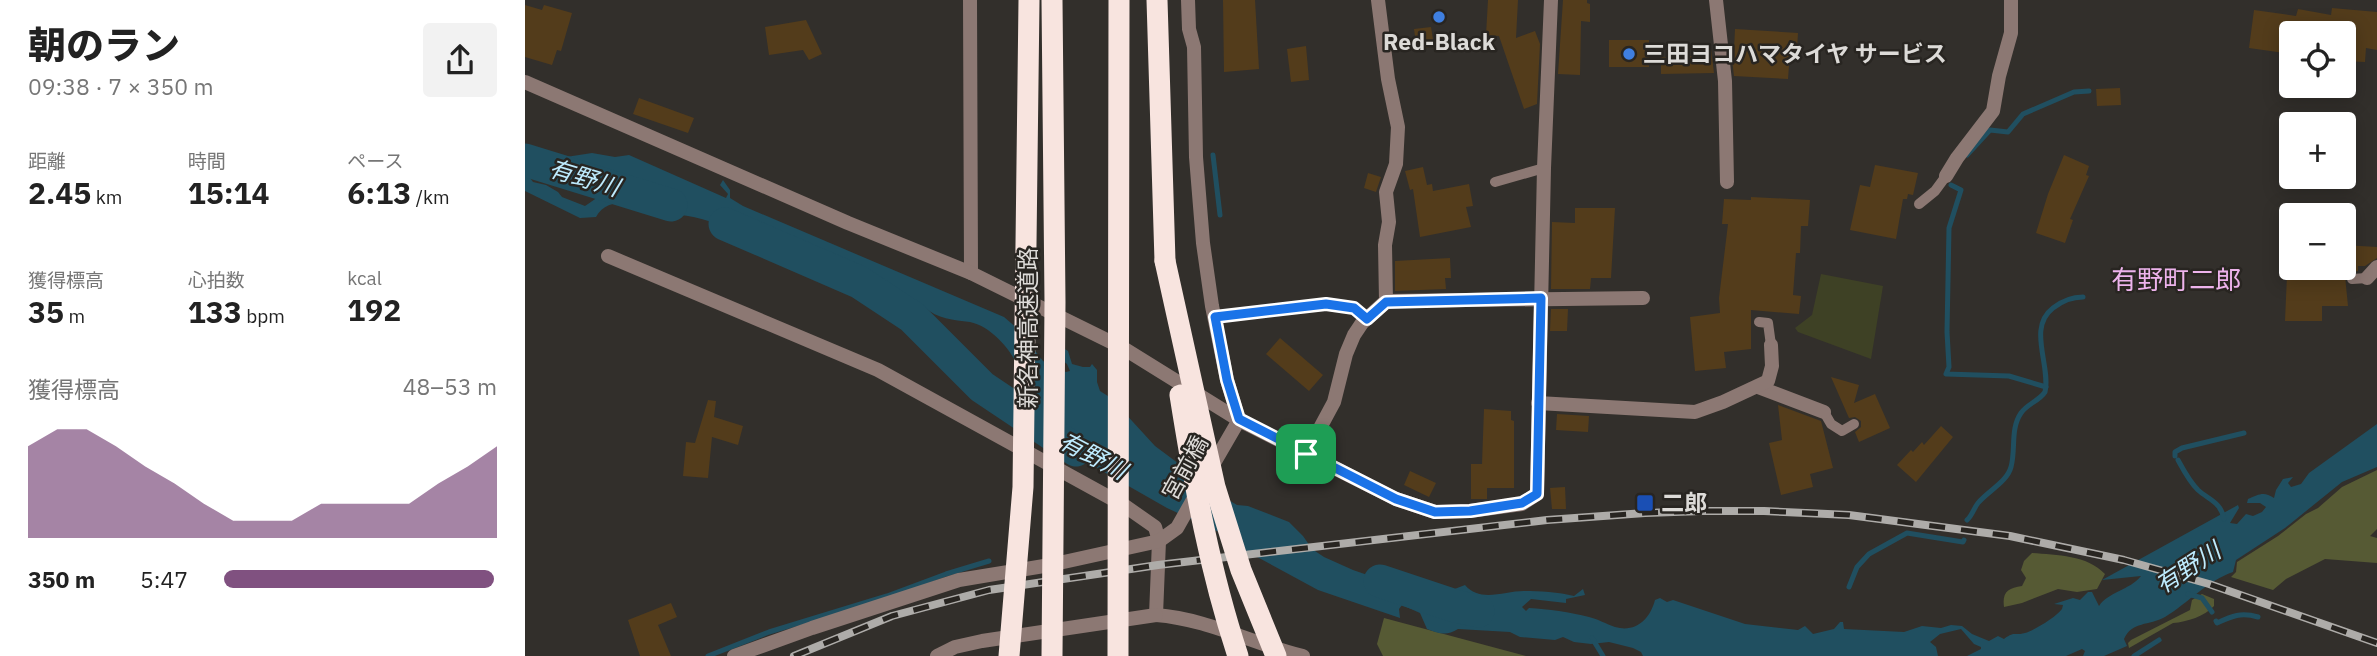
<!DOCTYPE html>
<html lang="ja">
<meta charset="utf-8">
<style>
body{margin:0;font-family:"IBM Plex Sans","Noto Sans JP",sans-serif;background:#f2f2f2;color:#222;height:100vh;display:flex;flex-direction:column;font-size:26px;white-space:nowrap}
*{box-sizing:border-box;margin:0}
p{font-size:23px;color:#767676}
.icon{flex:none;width:38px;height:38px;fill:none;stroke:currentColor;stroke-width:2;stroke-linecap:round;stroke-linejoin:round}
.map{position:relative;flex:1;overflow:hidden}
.drawer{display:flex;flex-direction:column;background:#fff;width:525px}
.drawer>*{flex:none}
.fabs{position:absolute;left:1754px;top:21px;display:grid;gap:14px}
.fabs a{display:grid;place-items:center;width:77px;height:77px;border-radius:7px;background:#fff;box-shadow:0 4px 18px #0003;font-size:35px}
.pin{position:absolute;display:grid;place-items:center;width:60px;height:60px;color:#fff;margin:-30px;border-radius:14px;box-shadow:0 4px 10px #0006}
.round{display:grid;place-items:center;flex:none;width:74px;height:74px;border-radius:7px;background:#f2f2f2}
.overview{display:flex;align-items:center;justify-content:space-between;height:119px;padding:0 28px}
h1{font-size:38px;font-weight:800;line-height:52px}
.stats{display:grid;grid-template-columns:repeat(3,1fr);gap:10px;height:119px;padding:7px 28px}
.stats div{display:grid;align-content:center}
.stats b{font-size:30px;font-weight:800}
.stats small{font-size:19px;font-weight:400}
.stats p{font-size:19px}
.chart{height:196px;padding:14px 28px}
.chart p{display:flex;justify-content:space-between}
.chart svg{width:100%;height:126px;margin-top:7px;fill:#805180;opacity:.7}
ul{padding:0 28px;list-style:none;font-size:23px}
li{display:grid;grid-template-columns:112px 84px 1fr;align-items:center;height:52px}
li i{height:18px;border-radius:9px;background:#805180}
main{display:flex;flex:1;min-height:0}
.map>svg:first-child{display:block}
.green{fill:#3e4125}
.forest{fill:#565a34}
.water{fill:#204f60;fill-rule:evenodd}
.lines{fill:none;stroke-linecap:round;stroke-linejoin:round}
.stream{stroke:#204f60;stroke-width:5}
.river{stroke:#204f60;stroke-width:33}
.building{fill:#533c1b}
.service{stroke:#8c7873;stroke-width:10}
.minor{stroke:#8c7873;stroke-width:14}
.motorway{stroke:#f8e4df;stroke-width:21}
.rail-casing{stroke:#aeaca9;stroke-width:8}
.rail{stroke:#282521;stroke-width:5;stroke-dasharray:16;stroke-linecap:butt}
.motorway-bridge{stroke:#f8e4df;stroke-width:21}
.route-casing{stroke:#fff;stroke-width:14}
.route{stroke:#1a73e8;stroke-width:9}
.shop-dot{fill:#3f7fe0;stroke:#282521;stroke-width:2.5}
.transit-dot{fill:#1a4fb4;stroke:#282521;stroke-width:2.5}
.labels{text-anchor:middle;stroke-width:5;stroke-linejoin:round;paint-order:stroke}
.poi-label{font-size:23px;font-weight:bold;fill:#dddbd8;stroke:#282521;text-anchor:start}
.street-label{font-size:23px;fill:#dddbd8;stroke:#282521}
.water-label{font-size:24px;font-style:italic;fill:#beebfe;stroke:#282521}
.quarter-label{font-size:26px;fill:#edb3ec;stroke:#282521}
</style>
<main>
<section class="drawer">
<div class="overview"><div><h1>朝のラン</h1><p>09:38 · 7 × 350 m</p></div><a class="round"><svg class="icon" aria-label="share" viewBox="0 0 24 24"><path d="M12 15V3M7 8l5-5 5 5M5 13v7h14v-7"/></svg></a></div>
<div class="stats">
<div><p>距離</p><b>2.45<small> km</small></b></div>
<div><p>時間</p><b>15:14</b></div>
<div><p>ペース</p><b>6:13<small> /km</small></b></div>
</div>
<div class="stats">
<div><p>獲得標高</p><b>35<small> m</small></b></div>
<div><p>心拍数</p><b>133<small> bpm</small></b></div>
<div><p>kcal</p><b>192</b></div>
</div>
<div class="chart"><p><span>獲得標高</span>48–53 m</p>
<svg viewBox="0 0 160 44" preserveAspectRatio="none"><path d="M0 44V12L10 6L20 6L30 12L40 19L50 25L60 32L70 38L80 38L90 38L100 32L110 32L120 32L130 32L140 25L150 19L160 12V44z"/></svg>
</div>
<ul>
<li><b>350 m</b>5:47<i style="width:99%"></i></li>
</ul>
</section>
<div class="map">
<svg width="1852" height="656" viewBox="0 0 1852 656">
<rect width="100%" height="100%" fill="#322f2b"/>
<polygon class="green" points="1296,274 1358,286 1346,359 1273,332 1270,328 1287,315"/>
<g class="forest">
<polygon points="1852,470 1852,529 1845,536 1852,538 1852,563 1800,559 1761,579 1748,590 1706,577 1711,572 1712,562 1753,536 1781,514 1793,508 1817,487"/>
<path d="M1507,553C1532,555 1562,555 1580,574L1572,589L1552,592L1533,589L1497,603L1479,607C1477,592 1483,588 1497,586L1501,578L1496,570L1499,561Z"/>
<path d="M1677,594L1689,599V606C1680,616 1662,622 1648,623L1604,648L1603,643L1606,640L1665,610L1667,600Z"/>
<polygon points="859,618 1001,656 858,656 852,644"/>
</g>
<path class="water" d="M67,153L90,157L104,155L201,198L203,194L195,185L198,180L205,190V198L218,206L479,317L493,329L518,361L541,372L545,371L542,364L534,358L535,346L543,351L547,364L558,367H565L567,364L572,370V382L575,391L586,398L630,446L697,496L712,505L723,506L764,522L778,536L787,549L799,557L828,570L880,588L898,592L899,598L922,600L927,590L940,585C955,603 979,591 999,591C1014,591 1034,592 1049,596L1058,589L1060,595L1041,599V603L1006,599L997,607L1001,611L1004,608C1023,609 1045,612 1064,617C1073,619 1081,624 1090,627C1111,633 1125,619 1130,600L1135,598L1142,602L1148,600L1220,624L1273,630L1280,626L1288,634L1309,629L1315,622H1318L1319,629L1379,632L1397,626L1416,628L1426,625L1437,626L1447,634L1464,641L1473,636L1479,639C1490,631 1489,636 1500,633C1510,630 1531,617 1537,609L1538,605L1529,604L1548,598L1555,600L1563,592H1567L1574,606C1583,592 1605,590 1616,576L1577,580L1713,505L1714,508L1705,523L1712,524L1721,514L1728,516L1737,512L1741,507L1735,503H1722L1723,499C1734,494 1739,491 1749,498L1751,490L1758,479L1768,477L1763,483L1766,487L1776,484L1784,473L1852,424V467L1817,482L1760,528L1711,560L1708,572C1682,581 1663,603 1640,617C1624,626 1607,621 1599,639L1602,646L1579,656H1558L1560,651L1557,649L1541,656H1442L1456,649V647L1449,644L1436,629L1415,634L1405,642L1411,647L1413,656H1118L1116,652L1108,648L1084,642L1066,644L1049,642L1038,637L1030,640L995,637L985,632L933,629C922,636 914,634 902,629L895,613L877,605L874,609L875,618L793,590L712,546L711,540L642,508L514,435L516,418L504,410C501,397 499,384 495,372C489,352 466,326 445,322C428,320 413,319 399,307L269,251L199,228C182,218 158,214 138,214L130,204C109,204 82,196 71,217L55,218L0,191V157L24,166L41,157ZM78,175L121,189L122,193L118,194L109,189L100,196C79,191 77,194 60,206L37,197L33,192L21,185L8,182L5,178L9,176C22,184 29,178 42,176C54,175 66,176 78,175Z"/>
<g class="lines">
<g class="stream">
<polyline points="688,155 695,215"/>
<polyline points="1442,155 1465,130 1483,132 1498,114 1549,92 1564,91"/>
<polyline points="1426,185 1436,190 1424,228 1422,332 1424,367 1421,374 1484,376 1521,387"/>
<polyline points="1650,456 1650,452 1657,448 1719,433"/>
<path d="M1653,460C1659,471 1664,481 1673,490C1684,500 1696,502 1699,519"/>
<path d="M1442,520C1447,516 1449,508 1453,503C1463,491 1482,482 1486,467C1491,449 1485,429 1496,413C1502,404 1514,401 1520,392C1526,365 1502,328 1528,308C1537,301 1546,297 1558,297"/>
<polyline points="1324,587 1332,567 1344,554 1382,533 1438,542 1439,540"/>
<polyline points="1663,594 1677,598 1687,612"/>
<path d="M1691,621L1692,623C1707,616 1716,612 1733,617"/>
<polyline points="1067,638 1078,656"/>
<polyline points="183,656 244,632 362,596 421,574 464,561"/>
<polyline points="1609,656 1634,640"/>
</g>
<g class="river">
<polyline points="0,160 146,205"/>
<polyline points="200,224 334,282 387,317 457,387 551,450"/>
<polyline points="855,581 930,606 953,611"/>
</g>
</g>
<g class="building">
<polygon points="698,0 730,0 734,69 699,72"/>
<polygon points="963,0 993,0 991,38 1010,31 1015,44 1012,104 999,109 974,36 961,35"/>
<polygon points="1038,0 1062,0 1062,3 1065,4 1065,22 1056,21 1055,75 1033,74"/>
<polygon points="0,5 17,10 19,5 47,13 36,51 32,50 27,65 0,57"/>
<polygon points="1807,8 1852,12 1852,50 1841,48 1840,62 1818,61 1818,33 1766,33 1766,54 1724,48 1729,10 1771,16 1773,9 1806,15"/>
<polygon points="281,20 297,54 284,60 278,50 244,55 240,27"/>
<polygon points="906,27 909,46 892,50 889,29"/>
<polygon points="1210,29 1273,33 1272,49 1265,52 1263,79 1209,76 1206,51 1209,51"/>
<rect x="1084" y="40" width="40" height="27"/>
<polygon points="781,46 784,80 766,82 762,49"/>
<polygon points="1186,49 1189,73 1136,74 1136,57 1177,56 1177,54 1186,54"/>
<polygon points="1595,88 1596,105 1572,106 1571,89"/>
<polygon points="114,98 169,118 163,133 108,114"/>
<polygon points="1539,155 1564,166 1561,175 1564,176 1545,219 1548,220 1540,243 1511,233 1523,194"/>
<polygon points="1350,165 1393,173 1388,195 1383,194 1382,199 1378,199 1371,239 1325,230 1335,185 1345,187"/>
<polygon points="898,167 902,185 907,184 908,191 944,184 948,206 941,207 946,227 895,237 888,189 885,190 880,171"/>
<polygon points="843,173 856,177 851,192 839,188"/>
<polygon points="1226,197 1285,200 1283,226 1276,226 1275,253 1271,253 1268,295 1276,296 1274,314 1226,310 1226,349 1199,352 1201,368 1170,371 1165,317 1195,313 1194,298 1203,224 1197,224 1199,199 1226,200"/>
<polygon points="1050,208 1090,208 1086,278 1066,278 1065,289 1026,289 1027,222 1050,223"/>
<polygon points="1818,245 1852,247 1852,258 1840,266 1833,266 1833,271 1823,273 1820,276 1823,306 1797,306 1797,321 1760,321 1762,275 1776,268 1818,268"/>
<polygon points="925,258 926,278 920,278 921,289 870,291 870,261"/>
<polygon points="1026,309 1043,309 1042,331 1025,331"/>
<polygon points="755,338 798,375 784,391 741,354"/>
<polygon points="1306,377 1334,385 1329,403 1350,394 1365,428 1334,442 1330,432 1336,427 1336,421 1330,417 1324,418"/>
<polygon points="183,400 191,401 189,417 218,426 213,445 187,437 183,478 158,476 161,442 170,443"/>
<polygon points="1253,405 1296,421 1308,468 1285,474 1288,487 1256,495 1244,443 1257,440"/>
<polygon points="959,409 986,411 986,420 989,421 989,488 962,488 962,499 946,499 946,464 957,464"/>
<polygon points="1032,414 1064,416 1063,432 1031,430"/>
<polygon points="1416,426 1428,437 1391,482 1372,465 1386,450 1388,452 1397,442 1399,445"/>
<polygon points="885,471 911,483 904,497 879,485"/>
<polygon points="1040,487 1041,509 1027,509 1025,488"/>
<polygon points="146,603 152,617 133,625 146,656 115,656 103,620"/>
</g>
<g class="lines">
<g class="service">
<polyline points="970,182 1019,168"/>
<polyline points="1394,204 1410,191 1421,176"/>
<polyline points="1827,279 1842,278"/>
<polyline points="689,317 801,304 829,308 842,319"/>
<polyline points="1234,322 1243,323 1246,345"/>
<polyline points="1299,412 1306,424 1317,431 1329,424"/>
</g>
<g class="minor">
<polyline points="445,0 446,273"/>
<polyline points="663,0 664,29 669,47 671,157 678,243 687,306 702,380 714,420 685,470"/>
<polyline points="853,0 863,79 873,127 871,164 861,192 864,222 860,245 861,301"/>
<polyline points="1191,0 1200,81 1202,182"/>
<polyline points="0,82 323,223 446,273 598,348 714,420 871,499 910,512 945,511 997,504 1012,494 1019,168 1026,0"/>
<polyline points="1421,176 1432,158 1468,111 1474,76 1486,33 1486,0"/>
<path d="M83,256L353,370L600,506L630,527L634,541L631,615C683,619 728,644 778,656"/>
<polyline points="1842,278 1852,267"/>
<polyline points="1233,387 1299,412"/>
<polyline points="1013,403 1170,412 1198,402 1243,381 1247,366 1246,345"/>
<polyline points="781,454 809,402 821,354 829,335 837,323 861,301 1118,298"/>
<polyline points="209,656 287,628 434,580 525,565 634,541 652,528 673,491"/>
<polyline points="412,656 430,647 457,641 631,615"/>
</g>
<polyline class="motorway" points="632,0 640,261"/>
<g class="rail-casing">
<polyline id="rail" points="269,656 367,616 464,590 633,565 1022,520 1120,513 1178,511 1239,511 1324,515 1485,536 1599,560 1684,584 1852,643"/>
</g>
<use href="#rail" class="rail"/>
<g class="motorway-bridge">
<polyline points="640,261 690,487 716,570 751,656"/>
<path d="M655,395C669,483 685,572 713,656"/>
<polyline points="484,656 498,487 504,0"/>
<polyline points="527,656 530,302 527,0"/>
<polyline points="593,656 594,0"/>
</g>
</g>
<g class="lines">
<g class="route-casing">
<polygon id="route" points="1016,298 1012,494 997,503 945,511 910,512 871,499 714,419 702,380 690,317 801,304 829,308 842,319 861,302"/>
</g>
<use href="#route" class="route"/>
</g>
<g class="shop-dot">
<circle cx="914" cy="17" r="7"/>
<circle cx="1104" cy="54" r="7"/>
</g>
<rect class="transit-dot" x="1111" y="494" width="18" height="18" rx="3.5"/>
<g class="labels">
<g class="poi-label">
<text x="914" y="50" text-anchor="middle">Red-Black</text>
<text x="1118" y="62">三田ヨコハマタイヤ サービス</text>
<text x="1136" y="511">二郎</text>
</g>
<g class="street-label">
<text transform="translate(503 328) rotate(-90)" y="8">新名神高速道路</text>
<text transform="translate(660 468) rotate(-61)" y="8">宮前橋</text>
</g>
<g class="water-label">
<text transform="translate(59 178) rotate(17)" y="8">有野川</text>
<text transform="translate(568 456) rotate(28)" y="8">有野川</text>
<text transform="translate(1663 568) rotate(-33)" y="8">有野川</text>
</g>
<g class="quarter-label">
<text x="1651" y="289">有野町二郎</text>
</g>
</g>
</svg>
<div class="fabs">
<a><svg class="icon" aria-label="locate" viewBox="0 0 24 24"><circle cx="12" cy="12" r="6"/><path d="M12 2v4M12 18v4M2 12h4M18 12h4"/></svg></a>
<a>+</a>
<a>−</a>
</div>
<div class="pin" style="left:781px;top:454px;background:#1e9e55"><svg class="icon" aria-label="arrive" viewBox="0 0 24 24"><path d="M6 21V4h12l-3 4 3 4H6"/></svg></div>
</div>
</main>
